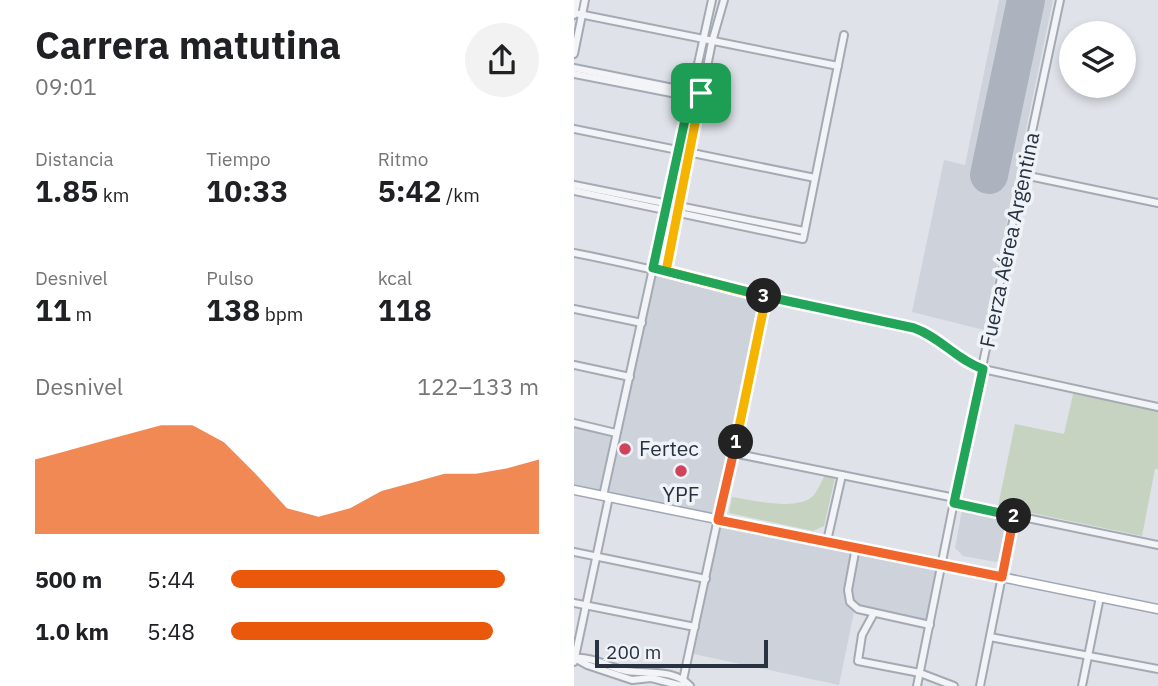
<!DOCTYPE html>
<html lang="es">
<meta charset="utf-8">
<style>
body{margin:0;font-family:"IBM Plex Sans",sans-serif;background:#f2f2f2;color:#202124;height:100vh;display:flex;flex-direction:column;font-size:26px;white-space:nowrap}
*{box-sizing:border-box;margin:0}
p{font-size:23px;color:#757577}
.icon{flex:none;width:38px;height:38px;fill:none;stroke:currentColor;stroke-width:2;stroke-linecap:round;stroke-linejoin:round}
.map{position:relative;flex:1;overflow:hidden}
.side{display:flex;flex-direction:column;background:#fff;width:574px}
.side>*{flex:none}
.tools{position:absolute;left:485px;top:21px;display:grid;gap:14px}
.tools a{display:grid;place-items:center;width:77px;height:77px;border-radius:50%;background:#fff;box-shadow:0 4px 10px #0003;font-size:35px}
.scale{position:absolute;left:21px;bottom:18px;width:173px;box-sizing:border-box;padding-left:7px;border:4px solid #283240;border-top:0;font-size:19px;line-height:24px;white-space:nowrap;color:#283240;-webkit-text-stroke:5px #eff2f6;paint-order:stroke}
.pin{position:absolute;display:grid;place-items:center;width:60px;height:60px;color:#fff;margin:-30px;border-radius:14px;box-shadow:0 4px 10px #0006}
.km{position:absolute;width:35px;height:35px;margin:-18px;border-radius:50%;background:#222;color:#fff;font-size:19px;line-height:35px;text-align:center}
.round{display:grid;place-items:center;flex:none;width:74px;height:74px;border-radius:37px;background:#f2f2f2}
.summary{display:flex;align-items:center;justify-content:space-between;height:119px;padding:0 35px}
h1{font-size:38px;font-weight:800;line-height:52px}
.metrics{display:grid;grid-template-columns:repeat(3,1fr);gap:10px;height:119px;padding:7px 35px}
.metrics div{display:grid;align-content:center}
.metrics b{font-size:30px;font-weight:800}
.metrics small{font-size:19px;font-weight:400}
.metrics p{font-size:19px}
.chart{height:196px;padding:14px 35px}
.chart p{display:flex;justify-content:space-between}
.chart svg{width:100%;height:126px;margin-top:7px;fill:#ea580c;opacity:.7}
ul{padding:0 35px;list-style:none;font-size:23px}
li{display:grid;grid-template-columns:112px 84px 1fr;align-items:center;height:52px}
li i{height:18px;border-radius:9px;background:#ea580c}
main{display:flex;flex:1;min-height:0}
.map>svg:first-child{display:block}
.built{fill:#cdd2db}
.green{fill:#c6d3c0}
.lines{fill:none;stroke-linecap:round;stroke-linejoin:round}
.runway{stroke:#acb3be;stroke-width:38}
.minor-casing{stroke:#a4aab3;stroke-width:10}
.major-casing{stroke:#9ea8b5;stroke-width:11}
.minor{stroke:#f2f4f7;stroke-width:6}
.major{stroke:#fff;stroke-width:8}
.split-1-casing{stroke:#fff;stroke-width:14}
.split-2-casing{stroke:#fff;stroke-width:14}
.split-3-casing{stroke:#fff;stroke-width:14}
.split-4-casing{stroke:#fff;stroke-width:14}
.split-1{stroke:#f5b400;stroke-width:9}
.split-2{stroke:#f0652b;stroke-width:9}
.split-3{stroke:#22a559;stroke-width:9}
.split-4{stroke:#22a559;stroke-width:9}
.poi-dot{fill:#cf435d;stroke:#eff2f6;stroke-width:2.5}
.labels{text-anchor:middle;stroke-width:7;stroke-linejoin:round;paint-order:stroke}
.street-label{font-size:21px;fill:#283240;stroke:#eff2f6}
.poi-label{font-size:21px;fill:#283240;stroke:#eff2f6;text-anchor:start}
</style>
<main>
<section class="side">
<div class="summary"><div><h1>Carrera matutina</h1><p>09:01</p></div><a class="round"><svg class="icon" aria-label="share" viewBox="0 0 24 24"><path d="M12 15V3M7 8l5-5 5 5M5 13v7h14v-7"/></svg></a></div>
<div class="metrics">
<div><p>Distancia</p><b>1.85<small> km</small></b></div>
<div><p>Tiempo</p><b>10:33</b></div>
<div><p>Ritmo</p><b>5:42<small> /km</small></b></div>
</div>
<div class="metrics">
<div><p>Desnivel</p><b>11<small> m</small></b></div>
<div><p>Pulso</p><b>138<small> bpm</small></b></div>
<div><p>kcal</p><b>118</b></div>
</div>
<div class="chart"><p><span>Desnivel</span>122–133 m</p>
<svg viewBox="0 0 160 44" preserveAspectRatio="none"><path d="M0 44V18L10 15L20 12L30 9L40 6L50 6L60 12L70 23L80 35L90 38L100 35L110 29L120 26L130 23L140 23L150 21L160 18V44z"/></svg>
</div>
<ul>
<li><b>500 m</b>5:44<i style="width:89%"></i></li>
<li><b>1.0 km</b>5:48<i style="width:85%"></i></li>
</ul>
</section>
<div class="map">
<svg width="584" height="686" viewBox="0 0 584 686">
<rect width="100%" height="100%" fill="#dfe3e9"/>
<g class="built">
<polygon points="425,0 479,0 410,330 338,312 370,160 391,165"/>
<polygon points="79,268 192,297 144,520 367,565 356,625 300,613 280,612 265,685 115,653 144,521 0,490 0,423 42,432"/>
<polygon points="388,510 433,519 425,561 422,562 389,556 381,548"/>
</g>
<g class="green">
<polygon points="500,390 584,407 584,469 581,469 568,536 424,506 441,424 490,434"/>
<path d="M251,475L261,478L250,526L239,531L155,513L158,497C178,500 225,512 240,495C244,489 248,481 251,475Z"/>
</g>
<g class="lines">
<polyline class="runway" points="415,175 452,0"/>
<g class="minor-casing">
<g id="minor">
<polyline points="0,13 264,66"/>
<polyline points="0,15 3,0"/>
<polyline points="0,54 11,0"/>
<polyline points="0,68 119,92"/>
<polyline points="0,74 118,97"/>
<polyline points="0,129 241,178"/>
<polyline points="450,175 584,203"/>
<polyline points="0,185 230,231"/>
<polyline points="0,191 229,239 270,35"/>
<path d="M0,253C114,275 226,308 340,328C366,337 383,360 409,369L584,407"/>
<polyline points="92,271 138,42 150,0"/>
<polyline points="0,309 68,323"/>
<polyline points="0,365 56,377"/>
<polyline points="0,423 42,433"/>
<polyline points="159,453 381,498"/>
<polyline points="29,496 138,0"/>
<polyline points="380,503 584,545"/>
<polyline points="253,541 268,475"/>
<polyline points="282,547 274,590 276,602 284,609 356,625"/>
<polyline points="0,552 132,579"/>
<polyline points="0,603 121,627"/>
<polyline points="300,613 288,635 284,661 346,673 380,686"/>
<polyline points="416,637 584,669"/>
<path d="M0,658C19,656 35,668 53,671C75,674 100,669 116,686"/>
<polyline points="1,658 13,665 58,680 77,678 108,686"/>
<polyline points="0,662 35,497"/>
<polyline points="109,680 192,297"/>
<polyline points="343,686 390,452 486,0"/>
<polyline points="406,686 440,516"/>
<polyline points="508,686 526,597"/>
</g>
</g>
<g class="major-casing">
<polyline id="major" points="0,490 584,609"/>
</g>
<use href="#minor" class="minor"/>
<use href="#major" class="major"/>
</g>
<g class="lines">
<g class="split-1-casing">
<polyline id="split-1" points="127,93 92,271 192,297 162,442"/>
</g>
<g class="split-2-casing">
<polyline id="split-2" points="162,442 144,520 428,577 440,516"/>
</g>
<g class="split-3-casing">
<path id="split-3" d="M190,296L340,328C366,337 383,360 409,369L380,503L440,516"/>
</g>
<g class="split-4-casing">
<polyline id="split-4" points="127,93 117,92 79,268 190,296"/>
</g>
<use href="#split-1" class="split-1"/>
<use href="#split-2" class="split-2"/>
<use href="#split-3" class="split-3"/>
<use href="#split-4" class="split-4"/>
</g>
<g class="poi-dot">
<circle cx="51" cy="449" r="7"/>
<circle cx="107" cy="471" r="7"/>
</g>
<g class="labels">
<g class="street-label">
<text transform="translate(436 240) rotate(-78)" y="7">Fuerza Aérea Argentina</text>
</g>
<g class="poi-label">
<text x="65" y="456">Fertec</text>
<text x="107" y="502" text-anchor="middle">YPF</text>
</g>
</g>
</svg>
<div class="tools">
<a><svg class="icon" aria-label="layers" viewBox="0 0 24 24"><path d="M12 4l9 5-9 5-9-5zM3 14l9 5 9-5"/></svg></a>
</div>
<div class="scale">200 m</div>
<div class="pin" style="left:127px;top:93px;background:#1e9e55"><svg class="icon" aria-label="arrive" viewBox="0 0 24 24"><path d="M6 21V4h12l-3 4 3 4H6"/></svg></div>
<b class="km" style="left:162px;top:442px">1</b>
<b class="km" style="left:440px;top:516px">2</b>
<b class="km" style="left:190px;top:296px">3</b>
</div>
</main>
